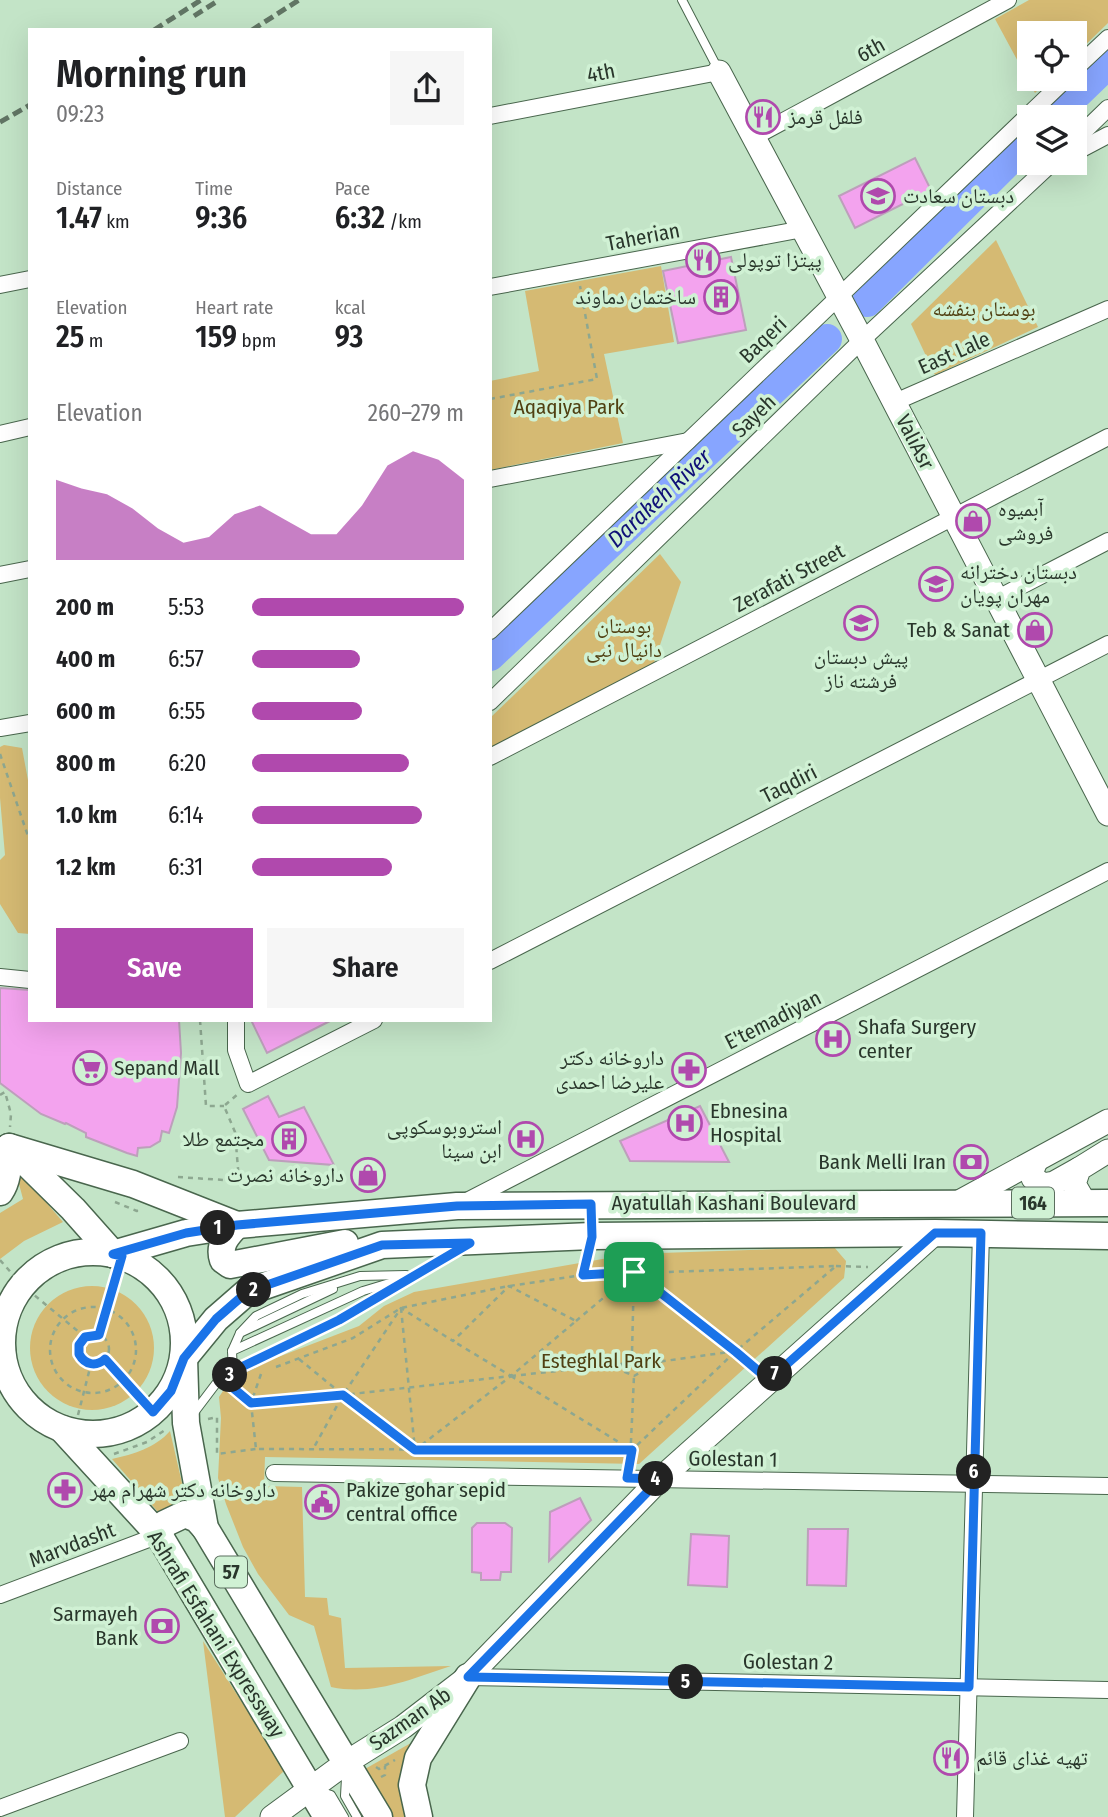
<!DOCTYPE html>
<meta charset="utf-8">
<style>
body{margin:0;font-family:"Fira Sans Condensed","Noto Naskh Arabic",sans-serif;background:#f6f6f6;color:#202124;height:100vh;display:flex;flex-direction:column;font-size:26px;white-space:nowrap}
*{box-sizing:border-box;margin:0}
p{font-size:23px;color:#757577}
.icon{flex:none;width:38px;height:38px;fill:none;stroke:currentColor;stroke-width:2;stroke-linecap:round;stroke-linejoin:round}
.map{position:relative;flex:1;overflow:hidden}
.drawer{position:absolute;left:28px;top:28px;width:464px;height:994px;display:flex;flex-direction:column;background:#fff;border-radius:0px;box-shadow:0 7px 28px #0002}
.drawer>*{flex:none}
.tools{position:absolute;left:1017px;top:21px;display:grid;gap:14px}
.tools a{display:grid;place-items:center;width:70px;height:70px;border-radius:0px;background:#fff;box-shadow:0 7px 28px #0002;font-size:35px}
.pin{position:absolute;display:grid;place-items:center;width:60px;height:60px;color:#fff;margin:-30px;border-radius:14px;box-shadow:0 4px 10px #0006}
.km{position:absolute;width:35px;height:35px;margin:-18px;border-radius:50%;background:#222;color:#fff;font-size:19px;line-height:35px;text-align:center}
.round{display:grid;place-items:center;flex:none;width:74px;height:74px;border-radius:0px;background:#f6f6f6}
.head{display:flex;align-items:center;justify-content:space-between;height:119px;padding:0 28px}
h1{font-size:38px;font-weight:600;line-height:52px}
.stats{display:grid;grid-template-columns:repeat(3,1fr);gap:10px;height:119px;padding:7px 28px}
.stats div{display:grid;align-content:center}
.stats b{font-size:30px;font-weight:600}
.stats small{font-size:19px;font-weight:400}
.stats p{font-size:19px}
.chart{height:196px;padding:14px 28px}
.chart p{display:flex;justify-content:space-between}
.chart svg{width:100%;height:126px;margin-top:7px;fill:#b049ad;opacity:.7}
.action{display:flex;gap:14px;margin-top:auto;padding:14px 28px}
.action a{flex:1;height:80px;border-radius:0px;background:#b049ad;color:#fff;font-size:28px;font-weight:600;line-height:80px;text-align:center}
.action a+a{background:#f6f6f6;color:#202124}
ul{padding:0 28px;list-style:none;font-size:23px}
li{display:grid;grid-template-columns:112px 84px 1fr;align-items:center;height:52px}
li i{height:18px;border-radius:9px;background:#b049ad}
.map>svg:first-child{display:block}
.green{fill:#d5ba73}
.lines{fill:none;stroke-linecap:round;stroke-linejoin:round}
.river{stroke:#87a5ff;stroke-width:30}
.building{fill:#f3a3ee;stroke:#bd9fbb;stroke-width:2}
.service-casing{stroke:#49664d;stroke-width:10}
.minor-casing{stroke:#49664d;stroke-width:18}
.secondary-casing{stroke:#49664d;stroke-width:25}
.primary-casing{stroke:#49664d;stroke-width:29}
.trunk-casing{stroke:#49664d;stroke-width:29}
.path{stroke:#8da790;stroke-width:2.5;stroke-dasharray:5 5;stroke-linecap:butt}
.service{stroke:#fff;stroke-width:8}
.minor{stroke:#fff;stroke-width:16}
.secondary{stroke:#fff;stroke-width:23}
.primary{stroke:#fff;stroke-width:26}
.trunk{stroke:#fff;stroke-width:26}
.rail{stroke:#617564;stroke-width:5;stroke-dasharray:10 5;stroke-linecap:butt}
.route-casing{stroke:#fff;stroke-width:14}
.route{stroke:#1a73e8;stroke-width:9}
.labels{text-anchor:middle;stroke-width:7;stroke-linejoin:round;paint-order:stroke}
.shield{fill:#d0f1d4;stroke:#5b6e5e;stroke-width:2}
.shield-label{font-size:19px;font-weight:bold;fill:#29362b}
.street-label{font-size:21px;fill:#29362b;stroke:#d0f1d4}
.poi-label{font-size:21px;fill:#29362b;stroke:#d0f1d4;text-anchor:start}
.park-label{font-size:21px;fill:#504012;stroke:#d0f1d4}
.water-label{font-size:23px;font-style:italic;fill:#0f1078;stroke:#d0f1d4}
</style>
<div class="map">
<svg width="1108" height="1817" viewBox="0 0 1108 1817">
<rect width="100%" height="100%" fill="#c3e4c7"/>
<g class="green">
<polygon points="1029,0 1108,0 1108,23 1075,55 1074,33 1029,33 1029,79 1049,79 1035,93 995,19"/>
<polygon points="996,240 1038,327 935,375 911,324"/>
<polygon points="661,266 674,342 604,354 623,443 490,470 490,381 539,371 525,291"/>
<polygon points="660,554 681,582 654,663 490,749 490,718"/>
<polygon points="4,745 22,748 30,791 30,934 18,933 0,904 0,860 5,855 0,798 0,747"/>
<polygon points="14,1165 63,1222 24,1241 0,1259 0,1213 23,1199"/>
<path d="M834,1247L846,1261L844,1278L639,1464L265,1457L264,1486L302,1487L305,1597L327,1598L329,1615L341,1618L345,1668L451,1666C411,1679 374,1696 331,1687L314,1626L289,1615L258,1574L243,1547L226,1504L218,1478L221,1418L219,1397L231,1379L260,1364L359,1326L384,1306L414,1292L631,1254Z"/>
<circle cx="92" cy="1348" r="62"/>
<path d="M170,1431L188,1509L165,1520L112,1459C134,1454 155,1448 170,1431Z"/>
<polygon points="203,1641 285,1770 235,1817 225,1817"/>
<polygon points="425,1735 410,1817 392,1817 365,1769"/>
</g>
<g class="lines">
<g class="river">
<polyline points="1053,117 1108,64"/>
<polyline points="867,302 1029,141"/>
<polyline points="490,656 827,339"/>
</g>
</g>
<g class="building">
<polygon points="915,158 931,190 855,228 839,196"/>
<polygon points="731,257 746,330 678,343 663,271"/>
<polygon points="0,988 30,990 30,1020 179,1020 181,1053 177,1107 169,1133 162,1131 160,1141 150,1147 138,1148 137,1156 127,1153 86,1137 86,1133 66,1123 65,1124 41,1114 0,1083"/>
<polygon points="251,1020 332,1020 267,1053"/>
<polygon points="268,1096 279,1117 304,1107 334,1165 269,1160 243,1109"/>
<polygon points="700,1106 729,1162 630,1161 620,1141"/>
<polygon points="580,1498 591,1520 549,1561 550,1512"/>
<polygon points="477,1523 505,1523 512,1528 511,1572 501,1572 500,1580 481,1580 481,1573 472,1572 472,1528"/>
<polygon points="808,1529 848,1529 846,1586 807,1585"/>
<polygon points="691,1534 729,1536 727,1587 688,1585"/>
</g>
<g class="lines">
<g class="service-casing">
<g id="service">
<polyline points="682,0 718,69"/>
<polyline points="240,1333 256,1316 302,1294 360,1276 406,1275"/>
<polyline points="232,1351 240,1333 333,1289"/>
<polyline points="233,1372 232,1351 363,1291 406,1278"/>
<polyline points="193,1414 218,1381 339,1320 458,1250"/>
<polyline points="346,1778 345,1796 357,1817"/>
<polyline points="319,1791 331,1795 344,1817"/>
</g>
</g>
<g class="minor-casing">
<g id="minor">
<polyline points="1074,70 1108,38"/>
<polyline points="490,116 719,72"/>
<polyline points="754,137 1008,0"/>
<polyline points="1074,141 1108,108"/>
<polyline points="1074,153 1108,135"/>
<polyline points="0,285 30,279"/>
<polyline points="490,287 803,229"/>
<polyline points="895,402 1108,309"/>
<polyline points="0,434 30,427"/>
<polyline points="490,479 688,441"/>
<polyline points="0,575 30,569"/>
<polyline points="996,599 1108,541"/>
<polyline points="490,631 1066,79"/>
<polyline points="490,702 862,340 1052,163"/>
<polyline points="0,728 30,723"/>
<polyline points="490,757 1108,437"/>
<polyline points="490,961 1108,644"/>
<polyline points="0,977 30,980"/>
<polyline points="236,1020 236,1050 248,1084 374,1020"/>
<polyline points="463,1203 1108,871"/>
<polyline points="274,1473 1108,1486"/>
<polyline points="0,1595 159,1535"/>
<polyline points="468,1677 1108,1690"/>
<polyline points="0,1808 180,1741"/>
<polyline points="965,1817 981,1233"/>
</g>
</g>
<g class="secondary-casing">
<g id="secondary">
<polyline points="719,72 862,340 1108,814"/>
<polyline points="1036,1161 1032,1171 1033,1178 1043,1185 1054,1183 1079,1169"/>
<polyline points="959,1202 1108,1121"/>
<polyline points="1085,1203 1074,1184 1079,1169 1108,1151"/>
<polyline points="272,1817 347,1762 403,1727 468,1677 660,1479 935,1233"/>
</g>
</g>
<g class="primary-casing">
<g id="primary">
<path d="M237,1225C227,1235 218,1245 223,1260L230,1265L345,1243"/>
<circle cx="93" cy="1343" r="91"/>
<polyline points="113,1254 186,1233 237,1225 457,1206 1108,1203"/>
<polyline points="184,1358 216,1319 247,1292 382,1245 592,1236 935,1233 1108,1236"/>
</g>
</g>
<g class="trunk-casing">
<g id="trunk">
<polyline points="9,1147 133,1184 237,1225"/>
<polyline points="15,1152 73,1209 113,1254"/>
<path d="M0,1192C9,1179 8,1163 9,1147"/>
<polyline points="0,1347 2,1350"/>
<polyline points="184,1358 186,1423 205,1528 379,1817"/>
<polyline points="62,1429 159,1535 327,1817"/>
<polyline points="159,1535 164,1524 185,1514 197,1519 205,1528"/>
<polyline points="419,1817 412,1785 418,1758 468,1677"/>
</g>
</g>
<g class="path">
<polyline points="490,399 597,379 580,286"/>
<polyline points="0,754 30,842"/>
<polyline points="200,1020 206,1106 224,1106"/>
<polyline points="0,1095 5,1092 11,1114 10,1127"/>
<polyline points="178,1177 239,1181 235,1132 224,1106 238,1094"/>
<polyline points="115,1202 137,1211 136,1207"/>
<polyline points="0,1260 22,1285 85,1337"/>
<polyline points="836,1266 868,1267"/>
<polyline points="634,1272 736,1351 643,1364"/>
<circle cx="93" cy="1350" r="43"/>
<polyline points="401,1308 415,1450 343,1395 511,1376 415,1450"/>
<polyline points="576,1321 634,1272 632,1353 622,1364 625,1372 634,1376 641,1372 643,1364 639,1358 632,1353"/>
<circle cx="94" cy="1349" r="15"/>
<polyline points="99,1335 117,1274"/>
<polyline points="736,1351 755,1368"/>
<polyline points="299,1359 343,1395 401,1308 453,1341 509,1286 576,1321 511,1376 453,1341"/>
<polyline points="106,1360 153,1412"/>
<polyline points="276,1367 353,1338 401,1308 509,1286 583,1275"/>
<polyline points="261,1374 251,1403 256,1449 632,1450 736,1351 836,1266 583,1275 587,1256"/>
<polyline points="511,1376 630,1449"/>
<polyline points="511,1376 622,1364"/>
<polyline points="232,1387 251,1403 343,1395 313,1449"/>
<polyline points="78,1415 91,1364"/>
<polyline points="208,1419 217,1417 217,1454 256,1449"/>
<polyline points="114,1454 147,1442 165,1430"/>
<polyline points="630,1463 634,1376"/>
<polyline points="376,1767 379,1769 395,1760"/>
<polyline points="381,1777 385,1775 385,1766"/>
</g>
<use href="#service" class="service"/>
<use href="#minor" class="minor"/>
<use href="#secondary" class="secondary"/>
<use href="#primary" class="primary"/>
<use href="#trunk" class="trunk"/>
<g class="rail">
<polyline points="194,16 219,0"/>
<polyline points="154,30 201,0"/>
<polyline points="252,30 299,0"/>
<polyline points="0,122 30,105"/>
</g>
</g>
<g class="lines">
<g class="route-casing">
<path id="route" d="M591,1204L592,1237L583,1275L634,1272L736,1352L769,1380L935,1233H981L969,1687L468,1677L660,1479L627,1478L632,1450H415L343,1395L251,1403L226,1382L233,1371L339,1320L470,1243L382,1245L247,1292L216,1319L184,1358L171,1391L153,1412L105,1359C96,1367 85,1365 79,1354V1345L85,1337L99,1335L122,1256L113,1254L186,1233L237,1225L457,1206Z"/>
</g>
<use href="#route" class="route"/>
</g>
<defs>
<g id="restaurant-ring" transform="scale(1.75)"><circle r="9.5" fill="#d0f1d4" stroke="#b049ad" stroke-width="1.5"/><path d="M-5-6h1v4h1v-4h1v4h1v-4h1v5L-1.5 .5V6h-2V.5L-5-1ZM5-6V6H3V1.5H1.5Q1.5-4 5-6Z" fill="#b049ad"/></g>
<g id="school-ring" transform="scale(1.75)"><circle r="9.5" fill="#d0f1d4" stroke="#b049ad" stroke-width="1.5"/><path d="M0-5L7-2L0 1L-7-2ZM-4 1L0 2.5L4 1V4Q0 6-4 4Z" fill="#b049ad"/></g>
<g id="building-ring" transform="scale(1.75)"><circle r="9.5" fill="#d0f1d4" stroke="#b049ad" stroke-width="1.5"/><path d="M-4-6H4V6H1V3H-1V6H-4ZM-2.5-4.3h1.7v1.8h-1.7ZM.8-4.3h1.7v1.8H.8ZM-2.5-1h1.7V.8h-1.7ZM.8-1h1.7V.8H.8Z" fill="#b049ad"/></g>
<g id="shop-ring" transform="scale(1.75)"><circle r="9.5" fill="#d0f1d4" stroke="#b049ad" stroke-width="1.5"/><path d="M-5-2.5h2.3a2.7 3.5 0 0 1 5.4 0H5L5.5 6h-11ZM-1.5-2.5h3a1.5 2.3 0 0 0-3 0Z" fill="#b049ad"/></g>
<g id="hospital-ring" transform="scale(1.75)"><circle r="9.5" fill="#d0f1d4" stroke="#b049ad" stroke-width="1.5"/><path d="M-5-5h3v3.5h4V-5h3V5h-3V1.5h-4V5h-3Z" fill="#b049ad"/></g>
<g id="supermarket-ring" transform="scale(1.75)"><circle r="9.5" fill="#d0f1d4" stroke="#b049ad" stroke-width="1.5"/><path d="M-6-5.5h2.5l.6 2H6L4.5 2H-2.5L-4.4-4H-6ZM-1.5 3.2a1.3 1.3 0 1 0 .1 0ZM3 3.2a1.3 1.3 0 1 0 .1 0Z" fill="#b049ad"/></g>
<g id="pharmacy-ring" transform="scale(1.75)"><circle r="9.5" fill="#d0f1d4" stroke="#b049ad" stroke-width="1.5"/><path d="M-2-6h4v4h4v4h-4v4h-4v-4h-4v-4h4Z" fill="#b049ad"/></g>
<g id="bank-ring" transform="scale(1.75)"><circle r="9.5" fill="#d0f1d4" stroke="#b049ad" stroke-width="1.5"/><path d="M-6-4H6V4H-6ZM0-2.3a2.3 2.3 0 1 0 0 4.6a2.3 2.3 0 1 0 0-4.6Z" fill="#b049ad"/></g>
<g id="civic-ring" transform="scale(1.75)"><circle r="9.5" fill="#d0f1d4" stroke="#b049ad" stroke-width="1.5"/><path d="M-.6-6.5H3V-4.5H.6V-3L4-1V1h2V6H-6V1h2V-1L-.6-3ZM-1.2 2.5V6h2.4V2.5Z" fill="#b049ad"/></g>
</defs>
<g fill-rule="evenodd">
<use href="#restaurant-ring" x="763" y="117"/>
<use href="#school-ring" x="878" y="196"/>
<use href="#restaurant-ring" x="703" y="260"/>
<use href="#building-ring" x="721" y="297"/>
<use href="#shop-ring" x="973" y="521"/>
<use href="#school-ring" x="936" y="584"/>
<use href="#school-ring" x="861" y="623"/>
<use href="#shop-ring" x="1035" y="630"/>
<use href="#hospital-ring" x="833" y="1039"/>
<use href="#supermarket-ring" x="90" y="1068"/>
<use href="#pharmacy-ring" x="689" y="1070"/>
<use href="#hospital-ring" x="685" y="1123"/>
<use href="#building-ring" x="289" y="1139"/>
<use href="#hospital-ring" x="526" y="1139"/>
<use href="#bank-ring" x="971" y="1162"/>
<use href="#shop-ring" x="368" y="1175"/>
<use href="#pharmacy-ring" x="65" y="1490"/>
<use href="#civic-ring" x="322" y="1502"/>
<use href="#bank-ring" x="162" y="1626"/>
<use href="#restaurant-ring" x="951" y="1758"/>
</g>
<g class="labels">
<g class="shield">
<rect x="1012" y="1187.5" width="42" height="31" rx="5"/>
<rect x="215" y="1556.5" width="32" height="31" rx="5"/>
</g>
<g class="shield-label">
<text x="1033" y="1210">164</text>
<text x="231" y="1579">57</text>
</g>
<g class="street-label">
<text transform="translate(871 50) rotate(-29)" y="7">6th</text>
<text transform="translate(601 73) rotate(-11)" y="7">4th</text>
<text transform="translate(643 237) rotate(-11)" y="7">Taherian</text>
<text transform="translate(763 340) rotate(-44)" y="7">Baqeri</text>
<text transform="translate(954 353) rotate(-24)" y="7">East Lale</text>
<text transform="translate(754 416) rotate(-44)" y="7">Sayeh</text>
<text transform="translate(915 442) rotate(63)" y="7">ValiAsr</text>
<text transform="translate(789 578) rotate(-28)" y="7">Zerafati Street</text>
<text transform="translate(789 784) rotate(-27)" y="7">Taqdiri</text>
<text transform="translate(773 1020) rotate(-27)" y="7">E'temadiyan</text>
<text x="734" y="1210">Ayatullah Kashani Boulevard</text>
<text transform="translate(733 1459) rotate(1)" y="7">Golestan 1</text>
<text transform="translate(72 1545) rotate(-21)" y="7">Marvdasht</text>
<text transform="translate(216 1634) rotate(58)" y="7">Ashrafi Esfahani Expressway</text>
<text transform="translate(788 1662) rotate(1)" y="7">Golestan 2</text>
<text transform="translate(410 1719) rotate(-35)" y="7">Sazman Ab</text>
</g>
<g class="poi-label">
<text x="788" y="124">فلفل قرمز</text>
<text x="903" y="203">دبستان سعادت</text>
<text x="728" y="267">پیتزا توپولی</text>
<text x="696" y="304" text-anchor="end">ساختمان دماوند</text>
<text x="998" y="516">آبمیوه<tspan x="998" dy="24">فروشی</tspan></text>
<text x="960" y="579">دبستان دخترانه<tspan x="960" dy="24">مهران پويان</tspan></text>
<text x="1010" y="637" text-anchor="end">Teb &amp; Sanat</text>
<text x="861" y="664" text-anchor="middle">پیش دبستان<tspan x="861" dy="24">فرشته ناز</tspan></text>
<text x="858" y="1034">Shafa Surgery<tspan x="858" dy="24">center</tspan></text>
<text x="664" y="1065" text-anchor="end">داروخانه دکتر<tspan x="664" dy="24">علیرضا احمدی</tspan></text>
<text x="114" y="1075">Sepand Mall</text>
<text x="710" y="1118">Ebnesina<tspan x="710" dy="24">Hospital</tspan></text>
<text x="502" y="1134" text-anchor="end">استروبوسکوپی<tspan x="502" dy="24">ابن سینا</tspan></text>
<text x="264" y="1146" text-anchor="end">مجتمع طلا</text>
<text x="946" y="1169" text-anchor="end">Bank Melli Iran</text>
<text x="344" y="1182" text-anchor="end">داروخانه نصرت</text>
<text x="90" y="1497">داروخانه دکتر شهرام مهر</text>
<text x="346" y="1497">Pakize gohar sepid<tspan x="346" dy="24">central office</tspan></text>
<text x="138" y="1621" text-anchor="end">Sarmayeh<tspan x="138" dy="24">Bank</tspan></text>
<text x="976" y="1765">تهیه غذای قائم</text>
</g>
<g class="park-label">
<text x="984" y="316">بوستان بنفشه</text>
<text x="569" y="414">Aqaqiya Park</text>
<text x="624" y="633">بوستان<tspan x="624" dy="24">دانیال نبی</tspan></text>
<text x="601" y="1368">Esteghlal Park</text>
</g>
<g class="water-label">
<text transform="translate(659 498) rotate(-43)" y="8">Darakeh River</text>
</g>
</g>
</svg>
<div class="tools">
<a><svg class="icon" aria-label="locate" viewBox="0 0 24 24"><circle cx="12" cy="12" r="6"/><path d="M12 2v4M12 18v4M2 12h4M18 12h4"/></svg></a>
<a><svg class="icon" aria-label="layers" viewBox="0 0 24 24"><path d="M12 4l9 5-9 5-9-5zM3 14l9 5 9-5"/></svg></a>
</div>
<div class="pin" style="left:634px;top:1272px;background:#1e9e55"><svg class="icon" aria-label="arrive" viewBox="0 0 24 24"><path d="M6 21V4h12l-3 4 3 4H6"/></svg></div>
<b class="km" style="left:218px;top:1228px">1</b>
<b class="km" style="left:254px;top:1290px">2</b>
<b class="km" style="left:230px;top:1375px">3</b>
<b class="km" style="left:656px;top:1479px">4</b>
<b class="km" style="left:686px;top:1682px">5</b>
<b class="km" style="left:974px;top:1472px">6</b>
<b class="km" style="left:775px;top:1374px">7</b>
<section class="drawer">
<div class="head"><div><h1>Morning run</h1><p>09:23</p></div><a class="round"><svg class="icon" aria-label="share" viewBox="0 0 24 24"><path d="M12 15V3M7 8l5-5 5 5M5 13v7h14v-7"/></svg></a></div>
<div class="stats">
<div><p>Distance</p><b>1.47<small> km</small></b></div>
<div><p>Time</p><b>9:36</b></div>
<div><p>Pace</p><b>6:32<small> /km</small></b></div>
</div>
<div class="stats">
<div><p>Elevation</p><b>25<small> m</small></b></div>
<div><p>Heart rate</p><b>159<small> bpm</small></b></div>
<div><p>kcal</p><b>93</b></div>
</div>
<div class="chart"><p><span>Elevation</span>260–279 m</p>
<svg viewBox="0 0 160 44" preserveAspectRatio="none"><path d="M0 44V16L10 19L20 21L30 26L40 33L50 38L60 36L70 28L80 25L90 30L100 35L110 35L120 25L130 11L140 6L150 9L160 16V44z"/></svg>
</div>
<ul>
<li><b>200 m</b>5:53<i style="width:100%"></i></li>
<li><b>400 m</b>6:57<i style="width:51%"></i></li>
<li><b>600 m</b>6:55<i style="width:52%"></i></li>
<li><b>800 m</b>6:20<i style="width:74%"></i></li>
<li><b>1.0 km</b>6:14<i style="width:80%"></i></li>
<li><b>1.2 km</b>6:31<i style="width:66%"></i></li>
</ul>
<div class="action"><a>Save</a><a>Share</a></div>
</section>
</div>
